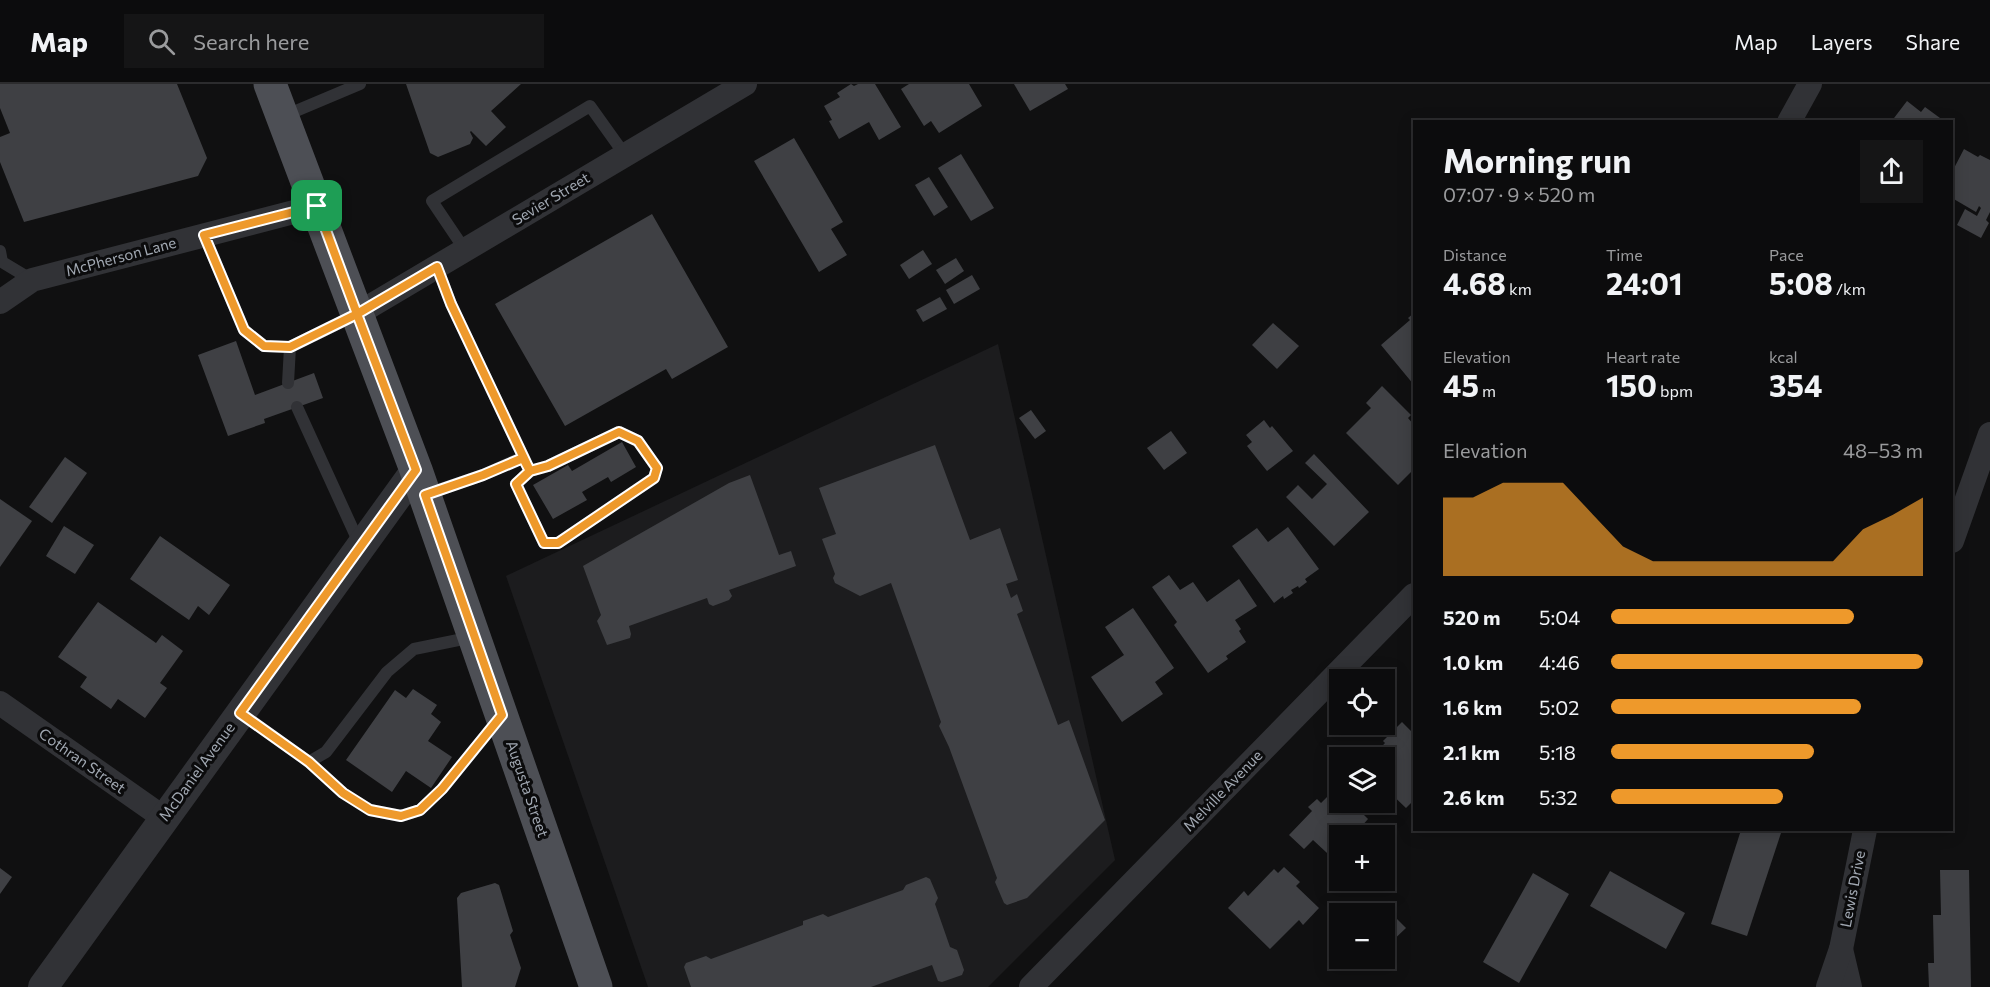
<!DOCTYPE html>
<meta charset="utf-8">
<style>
body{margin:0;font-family:Commissioner,sans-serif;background:#151516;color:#f1f3f6;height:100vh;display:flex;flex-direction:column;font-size:22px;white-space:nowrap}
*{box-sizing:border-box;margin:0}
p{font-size:20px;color:#9a9b9d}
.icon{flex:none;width:33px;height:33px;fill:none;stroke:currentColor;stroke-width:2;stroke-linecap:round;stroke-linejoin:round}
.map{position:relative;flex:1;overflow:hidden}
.panel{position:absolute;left:1413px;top:36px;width:540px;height:711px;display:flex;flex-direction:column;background:#0c0c0d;border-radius:0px;box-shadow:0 3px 15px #0003,0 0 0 2px #2c2c2e}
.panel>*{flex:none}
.tools{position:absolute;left:1329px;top:585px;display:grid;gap:12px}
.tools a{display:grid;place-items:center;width:66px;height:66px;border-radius:0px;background:#0c0c0d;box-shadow:0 3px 15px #0003,0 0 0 2px #2c2c2e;font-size:30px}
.pin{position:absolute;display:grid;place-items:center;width:51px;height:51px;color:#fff;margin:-26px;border-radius:12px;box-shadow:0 3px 9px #0006}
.round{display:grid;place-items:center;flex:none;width:63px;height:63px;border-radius:0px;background:#151516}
.overview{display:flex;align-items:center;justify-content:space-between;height:102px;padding:0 30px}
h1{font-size:33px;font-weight:700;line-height:45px}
.figures{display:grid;grid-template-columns:repeat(3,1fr);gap:9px;height:102px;padding:6px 30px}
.figures div{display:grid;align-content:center}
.figures b{font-size:30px;font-weight:700}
.figures small{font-size:16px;font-weight:400}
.figures p{font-size:16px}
.chart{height:168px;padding:12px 30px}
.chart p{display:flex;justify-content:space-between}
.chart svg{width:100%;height:108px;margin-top:6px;fill:#ee992b;opacity:.7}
ul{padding:0 30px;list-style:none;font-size:20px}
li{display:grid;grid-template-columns:96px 72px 1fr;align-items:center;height:45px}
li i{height:15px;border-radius:8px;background:#ee992b}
header{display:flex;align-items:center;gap:36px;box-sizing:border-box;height:84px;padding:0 30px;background:#0c0c0d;border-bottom:2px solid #2c2c2e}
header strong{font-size:28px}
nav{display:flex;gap:33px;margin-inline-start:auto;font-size:21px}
.search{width:420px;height:54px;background:#151516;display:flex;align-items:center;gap:15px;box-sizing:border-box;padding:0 21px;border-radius:0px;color:#9a9b9d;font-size:22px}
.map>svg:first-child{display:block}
.built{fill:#1c1c1e}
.building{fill:#3f4044}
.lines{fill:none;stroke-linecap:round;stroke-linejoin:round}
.service{stroke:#313236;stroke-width:12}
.minor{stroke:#313236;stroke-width:24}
.tertiary{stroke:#313236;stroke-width:30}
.primary{stroke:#4d4f55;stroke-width:33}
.route-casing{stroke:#fff;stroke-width:12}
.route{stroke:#ee992b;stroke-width:8}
.labels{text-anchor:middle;stroke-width:6;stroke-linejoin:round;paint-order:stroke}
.street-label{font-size:15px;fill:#a1a8b2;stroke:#0b0b0c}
</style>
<header>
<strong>Map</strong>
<div class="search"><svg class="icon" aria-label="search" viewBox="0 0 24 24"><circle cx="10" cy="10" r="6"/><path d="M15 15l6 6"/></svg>Search here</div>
<nav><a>Map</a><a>Layers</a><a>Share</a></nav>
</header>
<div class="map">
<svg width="1990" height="903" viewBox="0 0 1990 903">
<rect width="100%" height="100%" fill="#101011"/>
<polygon class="built" points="998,260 1115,776 988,903 648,903 506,492"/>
<g class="building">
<polygon points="0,0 177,0 207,74 198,92 24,138 0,78 0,53 10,49 0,24"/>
<polygon points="406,0 521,0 491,27 506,43 486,62 471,47 470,48 473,54 470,60 438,73 430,69"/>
<polygon points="851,0 854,2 858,0 875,0 901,43 879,56 869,38 839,55 829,37 832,36 824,22 840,13 837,9"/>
<polygon points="909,0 969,0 982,22 939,49 931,37 924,42 901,5"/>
<polygon points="1014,0 1065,0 1068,5 1030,27"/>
<polygon points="1907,17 1921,28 1925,23 1940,34 1938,38 1891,38"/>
<polygon points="794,54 843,138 831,145 847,171 819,188 754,77"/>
<polygon points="1964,65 1978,73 1980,71 1990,76 1990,128 1986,136 1989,139 1981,154 1957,141 1965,125 1977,132 1981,124 1979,122 1976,128 1952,114 1952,88"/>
<polygon points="961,70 994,124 971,137 938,84"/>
<polygon points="929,93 948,123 934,132 915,101"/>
<polygon points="652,130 728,263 672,295 666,285 565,342 495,220"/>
<polygon points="923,166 932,180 909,195 900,181"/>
<polygon points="956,174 964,187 945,200 936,186"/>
<polygon points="972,191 980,205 954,220 946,206"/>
<polygon points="940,213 947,225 923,238 916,226"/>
<polygon points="1414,229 1414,301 1381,261 1410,236 1408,234"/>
<polygon points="1273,239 1299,262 1277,285 1252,261"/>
<polygon points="236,257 255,311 314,289 323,314 264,335 265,339 228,352 198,271"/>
<polygon points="1382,302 1411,331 1408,334 1414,341 1414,385 1398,401 1346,349 1371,324 1366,319"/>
<polygon points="1031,326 1046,347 1035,355 1019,334"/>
<polygon points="1264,336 1270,344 1272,342 1293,367 1267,387 1247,362 1252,358 1246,351"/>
<polygon points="1171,347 1187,369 1164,386 1147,364"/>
<polygon points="622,358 636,383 611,398 608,393 582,408 587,416 553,435 533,401 568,381 572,387"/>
<polygon points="935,361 970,456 1000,444 1018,496 1006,500 1011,514 1017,510 1023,527 1017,530 1058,641 1069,636 1105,736 1027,814 1007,821 1004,819 995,798 997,794 949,663 939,642 941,638 891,499 860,512 835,499 833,494 835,490 822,455 836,450 819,404"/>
<polygon points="1314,370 1369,428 1334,462 1286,413 1298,401 1312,415 1327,400 1305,379"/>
<polygon points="65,373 87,389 52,439 29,423"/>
<polygon points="750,391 779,471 791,467 796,482 729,506 732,512 729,516 713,522 709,520 707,514 629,542 631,550 630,554 607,561 597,537 601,531 583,482 729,399"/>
<polygon points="0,415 32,437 0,483"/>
<polygon points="64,442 94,461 75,490 46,472"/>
<polygon points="1288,443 1319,485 1305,495 1307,498 1299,504 1298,502 1291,506 1293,509 1284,515 1283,512 1274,519 1232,462 1257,444 1268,458"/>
<polygon points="160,452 230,501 209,531 198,522 189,536 130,495"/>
<polygon points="1169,491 1180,506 1193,498 1207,518 1239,495 1257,522 1235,536 1241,545 1239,547 1246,558 1226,572 1228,575 1208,589 1174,541 1177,538 1152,503"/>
<polygon points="98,518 156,559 162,551 183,567 160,599 167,604 145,634 118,615 111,625 80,603 87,593 58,573"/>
<polygon points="1133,524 1174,584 1155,598 1163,610 1122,638 1091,593 1124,571 1105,543"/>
<polygon points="413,605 437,621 431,630 441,638 428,657 452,673 431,704 406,687 392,708 346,676 395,606 406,614"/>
<polygon points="1402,638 1414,650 1414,716 1406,724 1384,703 1384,674 1371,674 1385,659 1383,657"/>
<polygon points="1336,704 1340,707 1340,718 1351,718 1368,735 1353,752 1340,752 1340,781 1313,756 1304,765 1289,751 1312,727 1308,723 1317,715 1321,719"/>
<polygon points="1741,746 1782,746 1747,852 1711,840"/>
<polygon points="1284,783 1300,798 1296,802 1319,824 1303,841 1299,836 1270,865 1228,824 1244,807 1248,812 1274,785 1278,789"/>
<polygon points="0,784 12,793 0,810"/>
<polygon points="1940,786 1969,786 1971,903 1929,903 1928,879 1934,879 1933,831 1941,831"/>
<polygon points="1610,787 1685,829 1666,865 1590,822"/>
<polygon points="1533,789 1569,810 1519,899 1483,878"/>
<polygon points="926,793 930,795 938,814 935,820 950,863 957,866 964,886 962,891 942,898 938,897 932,881 871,903 691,903 684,883 686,879 706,872 711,875 803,841 803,837 823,830 828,833 903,806 906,801"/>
<polygon points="495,799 499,801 513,847 510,851 521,884 515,903 462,903 457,814 461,809"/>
<polygon points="1386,824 1406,844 1386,863 1384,862 1384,830 1380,830"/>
</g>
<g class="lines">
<g class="service">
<polyline points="284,32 360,0"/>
<polyline points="204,151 244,246 264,262 290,263 356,231"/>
<polyline points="465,166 432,117 590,22 625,71"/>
<polyline points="0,167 2,178 32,196"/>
<polyline points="437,183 451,220 530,387"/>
<polyline points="288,299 290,263"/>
<polyline points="297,323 360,461"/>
<polygon points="619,348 638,357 657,384 654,394 558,459 544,459 516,400 530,387 548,382"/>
<polyline points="426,410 483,391 523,373"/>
<polyline points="241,629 309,678 343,709 370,726 401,732 420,726 442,705 499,635"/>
<polyline points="309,678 326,668 387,588 414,565 473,553"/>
</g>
<g class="minor">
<polyline points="1789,38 1810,0"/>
<polyline points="0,218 32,196 317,122"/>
<polyline points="357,230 745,0"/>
<polyline points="1952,457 1990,350"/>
<polyline points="0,619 164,734"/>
<polyline points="1841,865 1850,903"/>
<polyline points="1031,903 1414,511"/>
<polyline points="1828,903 1841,865 1865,746"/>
</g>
<polyline class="tertiary" points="43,903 416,386"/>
<polyline class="primary" points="270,0 416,386 596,903"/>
</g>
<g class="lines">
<g class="route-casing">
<polyline id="route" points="317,122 204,151 244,246 264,262 290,263 357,230 416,386 240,629 309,678 343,709 370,726 401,732 420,726 442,705 502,631 425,411 483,391 523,374 530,387 548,382 619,348 638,357 657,384 654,394 558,459 544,459 516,400 530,387 451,220 437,183 357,230 317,122"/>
</g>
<use href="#route" class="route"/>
</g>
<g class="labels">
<g class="street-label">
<text transform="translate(551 115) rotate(-31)" y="5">Sevier Street</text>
<text transform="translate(121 173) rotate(-15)" y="5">McPherson Lane</text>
<text transform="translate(82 677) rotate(35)" y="5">Cothran Street</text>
<text transform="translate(197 688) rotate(-54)" y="5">McDaniel Avenue</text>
<text transform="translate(527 705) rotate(71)" y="5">Augusta Street</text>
<text transform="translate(1223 707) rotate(-46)" y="5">Melville Avenue</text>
<text transform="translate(1853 805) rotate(-79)" y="5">Lewis Drive</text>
</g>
</g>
</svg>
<div class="tools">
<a><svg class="icon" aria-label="locate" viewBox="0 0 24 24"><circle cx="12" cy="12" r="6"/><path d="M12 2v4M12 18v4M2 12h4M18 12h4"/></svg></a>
<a><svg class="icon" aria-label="layers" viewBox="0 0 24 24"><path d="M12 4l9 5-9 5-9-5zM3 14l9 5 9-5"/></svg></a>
<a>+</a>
<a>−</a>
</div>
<div class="pin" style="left:317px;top:122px;background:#1e9e55"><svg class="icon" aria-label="arrive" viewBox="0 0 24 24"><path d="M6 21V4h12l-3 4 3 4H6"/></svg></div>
<section class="panel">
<div class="overview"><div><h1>Morning run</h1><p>07:07 · 9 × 520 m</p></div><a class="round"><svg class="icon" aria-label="share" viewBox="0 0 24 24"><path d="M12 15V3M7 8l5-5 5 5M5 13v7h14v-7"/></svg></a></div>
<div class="figures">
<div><p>Distance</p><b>4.68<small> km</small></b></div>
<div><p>Time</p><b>24:01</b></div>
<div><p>Pace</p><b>5:08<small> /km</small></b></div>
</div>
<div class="figures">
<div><p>Elevation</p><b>45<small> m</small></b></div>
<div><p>Heart rate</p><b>150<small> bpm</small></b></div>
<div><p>kcal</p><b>354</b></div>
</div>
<div class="chart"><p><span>Elevation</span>48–53 m</p>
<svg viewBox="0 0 160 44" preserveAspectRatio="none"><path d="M0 44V12L10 12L20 6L30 6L40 6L50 19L60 32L70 38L80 38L90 38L100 38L110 38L120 38L130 38L140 25L150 19L160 12V44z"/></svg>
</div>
<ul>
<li><b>520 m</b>5:04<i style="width:78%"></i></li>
<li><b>1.0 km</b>4:46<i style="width:100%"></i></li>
<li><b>1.6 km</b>5:02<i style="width:80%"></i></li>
<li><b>2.1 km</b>5:18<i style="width:65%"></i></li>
<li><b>2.6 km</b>5:32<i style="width:55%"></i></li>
</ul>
</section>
</div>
